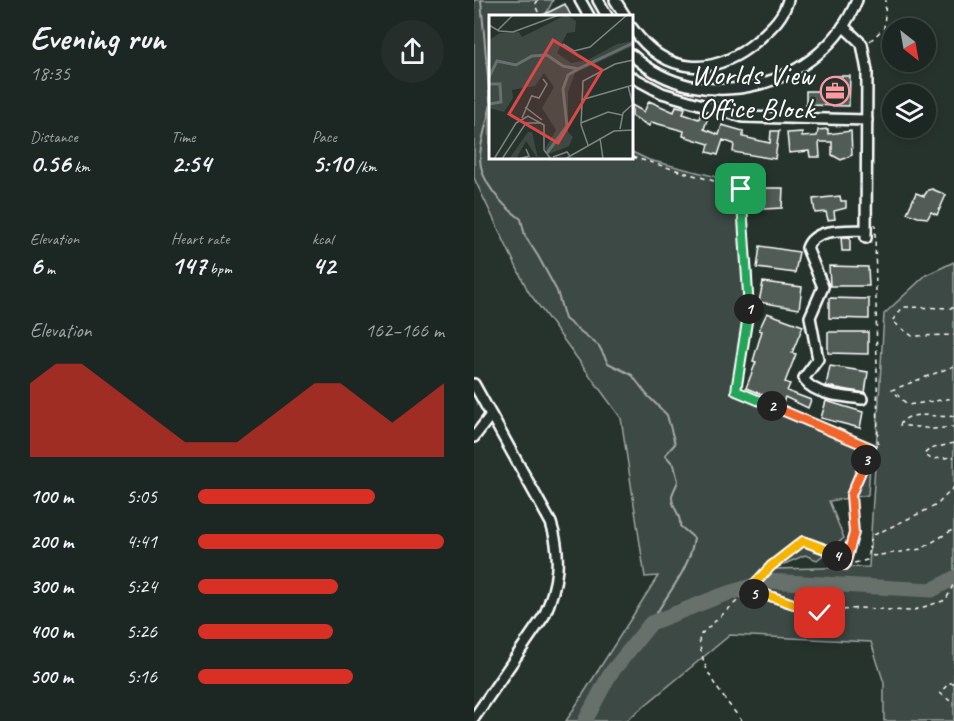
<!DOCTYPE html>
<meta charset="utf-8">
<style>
body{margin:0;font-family:Caveat,sans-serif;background:#252e2a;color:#f1f3f6;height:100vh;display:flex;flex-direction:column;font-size:22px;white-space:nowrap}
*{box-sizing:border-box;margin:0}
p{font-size:20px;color:#a0a5a5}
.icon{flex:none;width:33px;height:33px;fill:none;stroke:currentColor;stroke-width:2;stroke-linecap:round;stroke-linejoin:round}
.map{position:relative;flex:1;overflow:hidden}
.panel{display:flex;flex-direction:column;background:#1c2622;width:474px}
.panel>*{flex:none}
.needle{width:39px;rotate:149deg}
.fabs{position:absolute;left:408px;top:18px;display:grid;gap:12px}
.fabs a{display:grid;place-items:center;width:54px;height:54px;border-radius:50%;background:#1c2622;box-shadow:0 3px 9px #0003,0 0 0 2px #3a4340;font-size:30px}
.pin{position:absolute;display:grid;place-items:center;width:51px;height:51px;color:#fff;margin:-26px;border-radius:12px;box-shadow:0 3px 9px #0006}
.km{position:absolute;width:30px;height:30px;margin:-15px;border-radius:50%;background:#222;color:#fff;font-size:16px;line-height:30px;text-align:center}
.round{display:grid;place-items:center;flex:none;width:63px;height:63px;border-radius:32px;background:#252e2a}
.summary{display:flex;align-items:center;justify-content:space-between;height:102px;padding:0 30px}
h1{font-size:33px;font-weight:700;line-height:45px}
.metrics{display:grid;grid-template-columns:repeat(3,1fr);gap:9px;height:102px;padding:6px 30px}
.metrics div{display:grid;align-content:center}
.metrics b{font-size:26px;font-weight:700}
.metrics small{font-size:16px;font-weight:400}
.metrics p{font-size:16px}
.chart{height:168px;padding:12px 30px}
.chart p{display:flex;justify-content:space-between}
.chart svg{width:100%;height:108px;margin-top:6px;fill:#d93025;opacity:.7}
ul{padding:0 30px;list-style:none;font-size:20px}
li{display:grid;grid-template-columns:96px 72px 1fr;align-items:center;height:45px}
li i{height:15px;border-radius:8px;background:#d93025}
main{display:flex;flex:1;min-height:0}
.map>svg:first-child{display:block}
.green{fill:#3e4944;stroke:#9ea4a2;stroke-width:1.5}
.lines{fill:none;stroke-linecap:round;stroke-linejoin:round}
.stream{stroke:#a4a9a7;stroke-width:2}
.river{stroke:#67706c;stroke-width:15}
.building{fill:#515c57;stroke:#fff;stroke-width:1.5}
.minor-casing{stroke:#fff;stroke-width:14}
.path{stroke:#fff;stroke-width:1.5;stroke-dasharray:4.5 4.5;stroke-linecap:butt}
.minor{stroke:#26332d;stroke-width:9}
.split-1-casing{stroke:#fff;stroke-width:12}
.split-2-casing{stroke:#fff;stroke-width:12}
.split-3-casing{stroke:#fff;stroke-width:12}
.split-4-casing{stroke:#fff;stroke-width:12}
.split-5-casing{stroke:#fff;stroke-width:12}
.split-6-casing{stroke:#fff;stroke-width:12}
.split-1{stroke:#22a559;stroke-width:8}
.split-2{stroke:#22a559;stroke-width:8}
.split-3{stroke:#f0652b;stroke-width:8}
.split-4{stroke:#f0652b;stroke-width:8}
.split-5{stroke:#f5b400;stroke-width:8}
.split-6{stroke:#f5b400;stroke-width:8}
.labels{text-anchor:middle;stroke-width:4.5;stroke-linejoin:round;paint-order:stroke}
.poi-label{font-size:30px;fill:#fff;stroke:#26332d;text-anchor:end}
.inset-river{fill:none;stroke:#67706c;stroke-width:3}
.inset-road{fill:none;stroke:#7d8581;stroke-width:1.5}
.view{fill:#dc4848;fill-opacity:0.15;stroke:#dc4848;stroke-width:3}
.inset-edge{fill:none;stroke:#fff;stroke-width:3}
</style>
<main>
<section class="panel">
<div class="summary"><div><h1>Evening run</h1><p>18:35</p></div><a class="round"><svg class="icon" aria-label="share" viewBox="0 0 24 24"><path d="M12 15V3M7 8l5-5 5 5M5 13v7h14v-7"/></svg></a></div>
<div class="metrics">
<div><p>Distance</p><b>0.56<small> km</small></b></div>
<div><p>Time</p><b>2:54</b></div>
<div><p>Pace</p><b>5:10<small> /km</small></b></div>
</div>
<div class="metrics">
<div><p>Elevation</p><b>6<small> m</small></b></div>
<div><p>Heart rate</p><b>147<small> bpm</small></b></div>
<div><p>kcal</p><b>42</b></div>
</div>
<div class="chart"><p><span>Elevation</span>162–166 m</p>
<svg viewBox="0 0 160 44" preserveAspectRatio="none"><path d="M0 44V14L10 6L20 6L30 14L40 22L50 30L60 38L70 38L80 38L90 30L100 22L110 14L120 14L130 22L140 30L150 22L160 14V44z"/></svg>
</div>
<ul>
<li><b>100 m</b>5:05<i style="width:72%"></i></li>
<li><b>200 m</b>4:41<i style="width:100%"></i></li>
<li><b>300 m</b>5:24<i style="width:57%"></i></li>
<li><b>400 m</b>5:26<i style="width:55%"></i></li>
<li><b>500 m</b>5:16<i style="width:63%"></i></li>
</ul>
</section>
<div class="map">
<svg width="480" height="721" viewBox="0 0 480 721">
<rect width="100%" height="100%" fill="#26332d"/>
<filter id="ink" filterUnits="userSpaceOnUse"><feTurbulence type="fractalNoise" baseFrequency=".0167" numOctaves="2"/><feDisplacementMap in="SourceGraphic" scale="12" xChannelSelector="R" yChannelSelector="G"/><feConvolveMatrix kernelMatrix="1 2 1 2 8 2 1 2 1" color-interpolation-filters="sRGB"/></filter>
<g filter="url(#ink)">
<polygon class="green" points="0,0 79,0 71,16 16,16 16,158 158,158 158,152 175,160 267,183 278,271 278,318 267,391 397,448 394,495 355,501 370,538 343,560 331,555 299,569 395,567 410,314 452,275 480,262 480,721 410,721 410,683 397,642 256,635 152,721 92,721 184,576 171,577 147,418 54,291 0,178"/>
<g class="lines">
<g class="stream">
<polyline points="7,0 16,101"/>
<path d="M16,108C13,124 6,142 6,158C6,182 29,206 47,219L51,236L64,256L83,291L91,319L125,346L134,363L158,375L173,395L193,415L201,444L191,455L200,465L204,481C203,485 199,491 198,496C197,507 208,515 206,526L220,538C215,572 192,594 177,623"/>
</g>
<polyline class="river" points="111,721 136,674 177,623 246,596 293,581 458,590 480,578"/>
</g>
<g class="building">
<polygon points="91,4 97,16 67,16"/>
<polygon points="361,76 376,76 375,106 332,105 332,91 360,91"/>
<polygon points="175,101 200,112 202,106 211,108 209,114 225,119 227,112 235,114 230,129 245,135 248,125 269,131 269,137 296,143 297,131 305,131 301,159 259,152 260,144 249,140 244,155 233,152 235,144 209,136 210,131 177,122 175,126 158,116 158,105 170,112"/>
<polygon points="354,129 354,134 377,131 378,155 367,160 358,155 358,142 345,142 346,157 336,157 335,151 315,153 313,133 328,132 328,137 343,136 344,130"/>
<polygon points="289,188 309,188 308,208 290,209"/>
<polygon points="458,189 472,195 463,215 457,212 454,218 444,217 433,213 442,193 450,196 454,190"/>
<polygon points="366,196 367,201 372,201 372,208 360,211 361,219 354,220 352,212 341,213 339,199"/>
<polygon points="367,237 376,237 376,251 368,251"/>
<polygon points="286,246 325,252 321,273 283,268"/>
<polygon points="355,266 394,267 395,286 356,286"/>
<polygon points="289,282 328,287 325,309 285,302"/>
<polygon points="355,298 395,299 395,319 355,318"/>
<polygon points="293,313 329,326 318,353 322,354 311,382 316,384 313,391 337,400 334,408 311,397 309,403 272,388 282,362 279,361 288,331 285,330"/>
<polygon points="354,332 394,332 394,354 354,353"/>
<polygon points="356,366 394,372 391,393 352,386"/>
<polygon points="352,401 389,412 386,428 347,418"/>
</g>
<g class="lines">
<g class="minor-casing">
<g id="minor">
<polyline points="106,0 115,16"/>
<polyline points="124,0 133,16"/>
<polyline points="141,0 151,16"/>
<polyline points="369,26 388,44 393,71 392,238"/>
<path d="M158,28C192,76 240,78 284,40C297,28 309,18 314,0"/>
<path d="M158,55C228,120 349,87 383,0"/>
<polyline points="158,77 188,93 269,117 393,120"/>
<path d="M0,384L77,523C88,556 84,585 70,616L0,718"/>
<path d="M388,399C370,396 343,396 331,381L330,378L344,359L336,317L349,287L333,248C340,227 374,231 392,230"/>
<polyline points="0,437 17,415"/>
</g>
</g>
<g class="path">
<polyline points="64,0 61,5 66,16"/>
<polyline points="396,41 410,28 412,0"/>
<polyline points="158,157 267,189 276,306 262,391 397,448 377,495 380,533 371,565"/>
<polyline points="480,308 429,307 418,321 438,336 480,335"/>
<polyline points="480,366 418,390 434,405 480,398"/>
<path d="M480,416C465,419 434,408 426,425L459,429L480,427"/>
<polyline points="480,443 456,449 450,454 457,459 480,457"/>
<polyline points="398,448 404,447 401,224"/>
<polyline points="480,487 463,505 400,535 394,545 399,556 447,549 480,529"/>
<polyline points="273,592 297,566 329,541 359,552 371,565 393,560 395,548"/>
<polyline points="480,683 475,683 466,693 480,704"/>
<path d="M268,721C247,694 227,672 225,636L273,592L293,595L346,613L385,608L437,611L472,600L480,583"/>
</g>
<use href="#minor" class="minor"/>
</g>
</g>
<g class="lines" filter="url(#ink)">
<g class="split-1-casing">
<polyline id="split-1" points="267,189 275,309"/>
</g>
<g class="split-2-casing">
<polyline id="split-2" points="275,309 262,391 298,406"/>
</g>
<g class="split-3-casing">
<polyline id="split-3" points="298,406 397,448 392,460"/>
</g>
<g class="split-4-casing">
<polyline id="split-4" points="363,556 371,565 380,533 377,495 392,460"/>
</g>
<g class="split-5-casing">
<polyline id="split-5" points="280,594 273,592 297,566 329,541 359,552 363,556"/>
</g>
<g class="split-6-casing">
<polyline id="split-6" points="280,594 293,595 346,613"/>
</g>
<use href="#split-1" class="split-1"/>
<use href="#split-2" class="split-2"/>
<use href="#split-3" class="split-3"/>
<use href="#split-4" class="split-4"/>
<use href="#split-5" class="split-5"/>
<use href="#split-6" class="split-6"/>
</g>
<defs>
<g id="office-ring" transform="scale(1.5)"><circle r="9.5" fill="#26332d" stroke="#ff9aa2" stroke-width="1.5"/><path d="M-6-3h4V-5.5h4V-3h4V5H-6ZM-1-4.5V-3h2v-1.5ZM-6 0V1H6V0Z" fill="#ff9aa2"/></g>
</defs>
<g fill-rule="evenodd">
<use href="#office-ring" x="361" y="91"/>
</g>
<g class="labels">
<g class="poi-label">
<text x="340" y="84">Worlds View<tspan x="340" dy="34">Office Block</tspan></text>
</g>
</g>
<g transform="translate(15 15)">
<rect width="144" height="144" fill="#26332d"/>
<path d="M77,0L87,6L86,17L78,18L68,38L82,48L99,45L128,29L144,26V31L86,58L79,77V117L84,122L80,131L60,139L56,134L67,115L53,93L65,72L55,58L46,71L23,75L24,83L15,97L0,93V25L11,18L30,17L33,22ZM39,117H43L49,144L37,126L27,144H20Z" fill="#3e4944"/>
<path class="inset-river" d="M0,62L8,46L27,50L43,41L58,40L74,51L89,54L144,28M0,69H11L12,87L0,89M58,138L78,111L74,74L79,60L89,54"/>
<path class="inset-road" d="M0,10L10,16L24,17L70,0M9,15L24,0M74,29L85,36L101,32L138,0M139,71L144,90M43,81L50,83L58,69L54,64M92,85L144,70M36,92L53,105M33,103L43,80M92,108L119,97L133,100M131,114L134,98L144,89M111,123L114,144M99,130L92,110L94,66L126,49L144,45M64,142L78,137L81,141M5,144L27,108L39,101L55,110V135L62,144M13,144L37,108H51M30,144L40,141L37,134M76,144L125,116L144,115"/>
<path class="view" d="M64,25L113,55L69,128L20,99Z"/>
<rect width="144" height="144" class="inset-edge"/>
</g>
</svg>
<div class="fabs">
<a><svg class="needle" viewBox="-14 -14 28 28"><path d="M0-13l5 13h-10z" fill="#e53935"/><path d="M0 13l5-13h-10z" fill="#a0a5a5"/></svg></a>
<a><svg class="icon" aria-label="layers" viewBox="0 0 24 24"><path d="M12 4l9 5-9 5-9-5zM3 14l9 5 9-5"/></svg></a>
</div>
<div class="pin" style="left:267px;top:189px;background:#1e9e55"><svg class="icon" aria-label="arrive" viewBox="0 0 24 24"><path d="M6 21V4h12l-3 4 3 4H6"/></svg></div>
<div class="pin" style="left:346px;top:613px;background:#d93025"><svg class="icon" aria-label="check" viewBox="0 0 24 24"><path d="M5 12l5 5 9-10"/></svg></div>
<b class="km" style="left:275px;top:309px">1</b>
<b class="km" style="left:298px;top:406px">2</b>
<b class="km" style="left:392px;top:460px">3</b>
<b class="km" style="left:363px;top:556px">4</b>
<b class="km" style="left:280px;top:594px">5</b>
</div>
</main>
